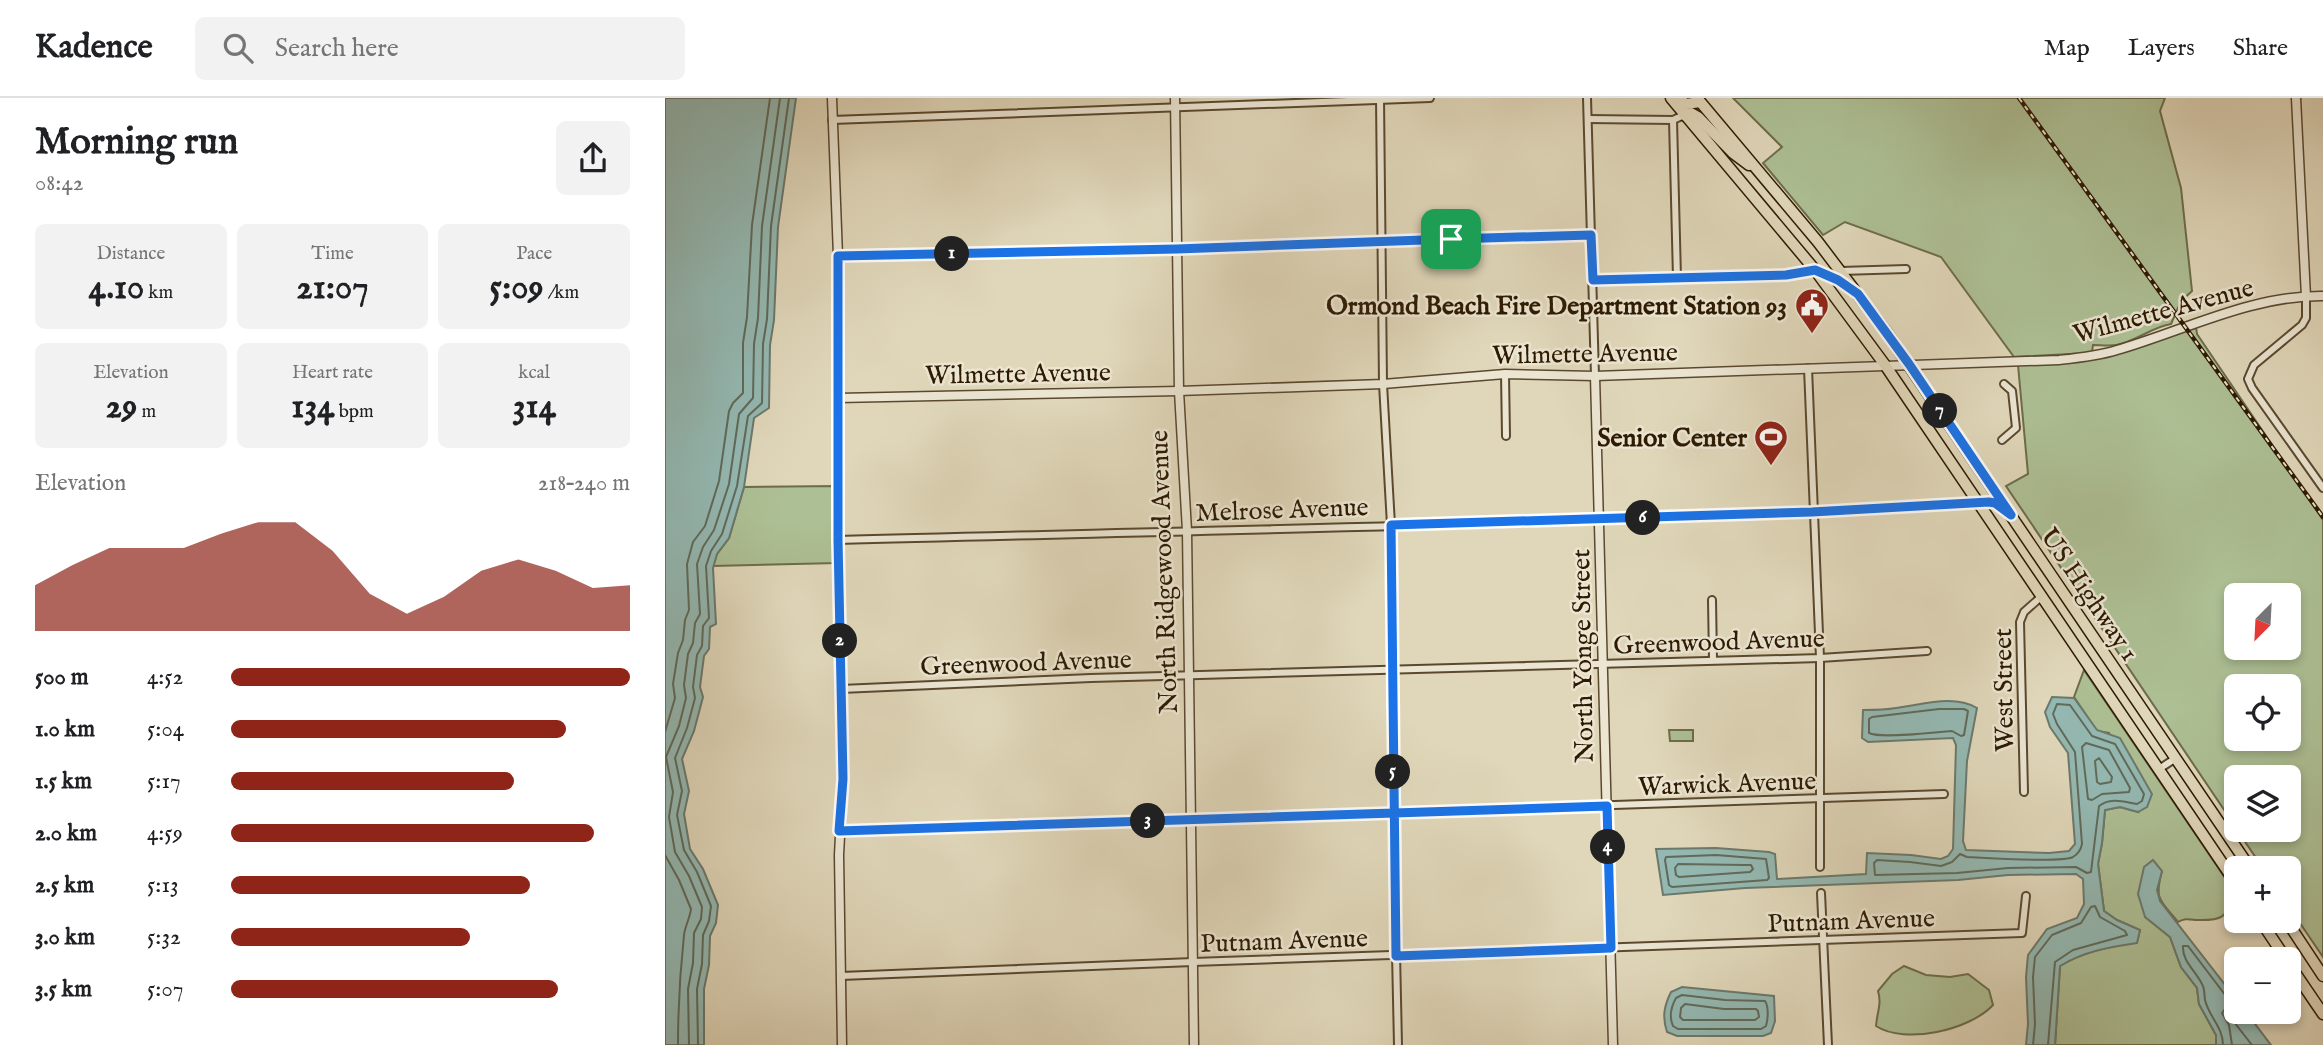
<!DOCTYPE html>
<meta charset="utf-8">
<style>
body{margin:0;font-family:"IM FELL English",serif;background:#f2f2f2;color:#202124;height:100vh;display:flex;flex-direction:column;font-size:26px;white-space:nowrap}
*{box-sizing:border-box;margin:0}
p{font-size:23px;color:#757577}
.icon{flex:none;width:38px;height:38px;fill:none;stroke:currentColor;stroke-width:2;stroke-linecap:round;stroke-linejoin:round}
.map{position:relative;flex:1;overflow:hidden}
.side{display:flex;flex-direction:column;background:#fff;width:665px}
.side>*{flex:none}
.needle{width:46px;rotate:204deg}
.tools{position:absolute;left:1559px;top:485px;display:grid;gap:14px}
.tools a{display:grid;place-items:center;width:77px;height:77px;border-radius:10px;background:#fff;box-shadow:0 4px 10px #0003;font-size:35px}
.pin{position:absolute;display:grid;place-items:center;width:60px;height:60px;color:#fff;margin:-30px;border-radius:14px;box-shadow:0 4px 10px #0006}
.km{position:absolute;width:35px;height:35px;margin:-18px;border-radius:50%;background:#222;color:#fff;font-size:19px;line-height:35px;text-align:center}
.round{display:grid;place-items:center;flex:none;width:74px;height:74px;border-radius:10px;background:#f2f2f2}
.summary{display:flex;align-items:center;justify-content:space-between;height:119px;padding:0 35px}
h1{font-size:38px;font-weight:700;line-height:52px}
.stats{display:grid;grid-template-columns:repeat(3,1fr);gap:10px;height:119px;padding:7px 35px}
.stats div{display:grid;align-content:center;border-radius:10px;background:#f2f2f2;text-align:center}
.stats b{font-size:35px;font-weight:700}
.stats small{font-size:19px;font-weight:400}
.stats p{font-size:19px}
.chart{height:196px;padding:14px 35px}
.chart p{display:flex;justify-content:space-between}
.chart svg{width:100%;height:126px;margin-top:7px;fill:#8f2418;opacity:.7}
ul{padding:0 35px;list-style:none;font-size:23px}
li{display:grid;grid-template-columns:112px 84px 1fr;align-items:center;height:52px}
li i{height:18px;border-radius:9px;background:#8f2418}
header{display:flex;align-items:center;gap:42px;box-sizing:border-box;height:98px;padding:0 35px;background:#fff;border-bottom:2px solid #e0e0e0}
header strong{font-size:33px}
nav{display:flex;gap:38px;margin-inline-start:auto;font-size:24px}
.search{width:490px;height:63px;background:#f2f2f2;display:flex;align-items:center;gap:18px;box-sizing:border-box;padding:0 24px;border-radius:10px;color:#757577;font-size:26px}
main{display:flex;flex:1;min-height:0}
.map>svg:first-child{display:block}
.green{fill:#adbf94;stroke:#6d6c4a;stroke-width:2;fill-rule:evenodd}
.water{fill:#94b9b3;stroke:#6b796c;stroke-width:2}
.lines{fill:none;stroke-linecap:round;stroke-linejoin:round}
.shore{stroke:#606a5a;stroke-width:2}
.minor-casing{stroke:#5a492f;stroke-width:10}
.tertiary-casing{stroke:#5a492f;stroke-width:11}
.primary-casing{stroke:#2d1a01;stroke-width:13}
.minor{stroke:#ebe5d2;stroke-width:6}
.tertiary{stroke:#ebe5d2;stroke-width:8}
.primary{stroke:#e0d7ba;stroke-width:10}
.rail-casing{stroke:#2d1a01;stroke-width:4.5}
.rail{stroke:#ebe5d2;stroke-width:2;stroke-dasharray:5;stroke-linecap:butt}
.route-casing{stroke:#fff;stroke-width:14}
.route{stroke:#1a73e8;stroke-width:9}
.labels{text-anchor:middle;stroke-width:5;stroke-linejoin:round;paint-order:stroke}
.poi-label{font-size:26px;font-weight:bold;fill:#2d1a01;stroke:#ebe5d2;text-anchor:end}
.street-label{font-size:26px;fill:#2d1a01;stroke:#ebe5d2}
</style>
<header>
<strong>Kadence</strong>
<div class="search"><svg class="icon" aria-label="search" viewBox="0 0 24 24"><circle cx="10" cy="10" r="6"/><path d="M15 15l6 6"/></svg>Search here</div>
<nav><a>Map</a><a>Layers</a><a>Share</a></nav>
</header>
<main>
<section class="side">
<div class="summary"><div><h1>Morning run</h1><p>08:42</p></div><a class="round"><svg class="icon" aria-label="share" viewBox="0 0 24 24"><path d="M12 15V3M7 8l5-5 5 5M5 13v7h14v-7"/></svg></a></div>
<div class="stats">
<div><p>Distance</p><b>4.10<small> km</small></b></div>
<div><p>Time</p><b>21:07</b></div>
<div><p>Pace</p><b>5:09<small> /km</small></b></div>
</div>
<div class="stats">
<div><p>Elevation</p><b>29<small> m</small></b></div>
<div><p>Heart rate</p><b>134<small> bpm</small></b></div>
<div><p>kcal</p><b>314</b></div>
</div>
<div class="chart"><p><span>Elevation</span>218–240 m</p>
<svg viewBox="0 0 160 44" preserveAspectRatio="none"><path d="M0 44V28L10 21L20 15L30 15L40 15L50 10L60 6L70 6L80 16L90 31L100 38L110 32L120 23L130 19L140 23L150 29L160 28V44z"/></svg>
</div>
<ul>
<li><b>500 m</b>4:52<i style="width:100%"></i></li>
<li><b>1.0 km</b>5:04<i style="width:84%"></i></li>
<li><b>1.5 km</b>5:17<i style="width:71%"></i></li>
<li><b>2.0 km</b>4:59<i style="width:91%"></i></li>
<li><b>2.5 km</b>5:13<i style="width:75%"></i></li>
<li><b>3.0 km</b>5:32<i style="width:60%"></i></li>
<li><b>3.5 km</b>5:07<i style="width:82%"></i></li>
</ul>
</section>
<div class="map">
<svg width="1658" height="947" viewBox="0 0 1658 947">
<rect width="100%" height="100%" fill="#e0d7ba"/>
<filter id="stains"><feTurbulence type="fractalNoise" baseFrequency=".00286" numOctaves="4"/><feColorMatrix values="0 0 0 0 .2 0 0 0 0 .09 0 0 0 0 .02 0 0 0 .5 -.17"/></filter>
<radialGradient id="worn" r=".72"><stop offset=".6" stop-color="#630" stop-opacity="0"/><stop offset="1" stop-color="#630" stop-opacity=".3"/></radialGradient>
<g class="green">
<path d="M1068,0H1500L1495,13L1516,90L1527,193L1516,203L1506,226C1486,229 1471,244 1451,247C1444,248 1435,247 1428,247L1427,254L1424,255L1349,259L1276,159L1180,124L1158,137L1098,65L1117,49Z"/>
<path d="M1531,229L1532,236L1658,422V859L1624,809V770H1598L1572,732H1624V679H1572V731L1341,388L1363,376L1353,267L1451,256ZM1572,497H1624V550H1572ZM1572,588H1624V640H1572Z"/>
<polygon points="173,388 173,465 48,468 52,456 64,440 79,389"/>
<path d="M1419,572L1571,796C1561,820 1557,823 1531,822C1523,821 1520,820 1513,824C1495,802 1489,802 1497,773L1480,819L1505,839L1516,869L1532,890L1534,906L1551,937V947H1390L1395,868C1419,853 1445,849 1472,844L1475,832L1452,822L1439,813L1433,766L1437,745L1440,712L1455,709L1473,714L1444,635L1432,633L1409,599Z"/>
<polygon points="1004,632 1028,632 1028,643 1005,643"/>
<path d="M1239,868L1261,877L1285,879L1303,876L1324,892L1328,907C1305,932 1240,947 1211,928C1212,914 1217,906 1213,893L1227,876Z"/>
</g>
<g class="water">
<polygon points="0,0 131,0 113,129 109,222 105,247 104,310 89,320 79,389 64,440 52,456 48,470 51,526 45,529 44,551 39,558 35,589 38,599 29,633 17,661 24,693 19,716 25,751 38,771 53,807 51,825 45,838 44,867 39,891 39,947 0,947"/>
<path d="M1387,599L1409,600L1432,632L1455,640L1487,696L1482,709L1473,714L1455,709L1440,712L1437,745L1433,766L1439,813L1452,822L1475,832L1472,845C1445,849 1419,853 1395,868L1390,947H1361L1363,926L1361,879L1363,857L1382,831L1412,820L1419,806L1418,781L1411,776L1343,777L1293,782L1080,790L998,797L991,751L1051,750L1104,754L1110,756L1112,781L1201,776L1202,755L1246,757L1276,761L1283,758L1288,751L1291,647L1288,640L1203,644L1197,640L1198,612C1209,612 1220,612 1231,610C1257,607 1288,596 1312,610L1302,663L1298,743L1301,752L1384,755L1404,753L1410,746L1403,655L1385,629L1380,614Z"/>
<polygon points="1488,762 1497,773 1492,792 1495,803 1571,901 1572,914 1581,914 1606,947 1551,947 1551,937 1534,906 1532,890 1516,869 1505,839 1480,819 1473,796 1479,769"/>
<path d="M1017,889L1109,898L1110,923L1106,935L1098,938H1012L1002,934C997,919 999,908 1006,894Z"/>
</g>
<g class="lines">
<g class="shore">
<path d="M1392,606L1405,607L1427,638L1450,646L1479,696L1477,703L1472,706C1459,704 1446,699 1434,708L1426,774L1422,775L1411,769L1343,770L1292,775L1210,777L1209,765L1212,762L1245,764L1276,768L1287,764L1295,756L1302,759C1320,760 1396,765 1408,759C1413,756 1416,751 1417,746L1410,654L1392,626L1388,616Z"/>
<path d="M1274,611H1299L1303,613L1299,637L1296,638L1287,633C1269,634 1216,641 1204,635V621L1207,619Z"/>
<polyline points="0,634 10,600 8,586 13,555 18,542 20,522 24,512 22,466 28,444 40,428 54,383 64,313 68,305 78,295 78,245 82,219 87,127 105,0"/>
<polygon points="1421,645 1444,652 1465,690 1464,694 1437,696 1427,702 1423,701 1417,649"/>
<polygon points="1434,660 1447,679 1446,684 1435,686 1432,684 1430,663"/>
<path d="M0,757L14,782L26,811C25,820 20,828 19,837C15,874 13,910 13,947"/>
<polygon points="1051,757 1101,761 1104,780 1102,782 1007,789 1004,787 1000,762 1001,759"/>
<polygon points="1013,766 1079,767 1086,767 1088,771 1085,774 1014,779 1011,777 1010,770"/>
<path d="M1017,897L1060,902L1100,903C1104,909 1103,921 1101,928L1096,931H1013L1008,928C1004,919 1006,909 1011,900Z"/>
<polygon points="1020,906 1059,911 1091,911 1093,913 1094,919 1090,922 1018,922 1015,919 1016,910"/>
<polyline points="24,947 23,891 28,865 29,835 36,821 37,809 24,778 10,754 4,719 8,694 1,659 14,628 21,600 19,587 23,556 28,545 30,525 35,516 32,466 38,449 49,432 64,386 74,316 88,300 89,246 93,220 97,128 115,0"/>
<polyline points="33,947 32,891 37,866 38,837 44,823 46,808 32,774 19,752 12,717 17,693 10,660 22,630 30,600 28,589 32,557 37,548 38,528 44,520 41,468 46,453 57,436 72,388 83,318 97,305 98,246 102,221 106,128 124,0"/>
<polyline points="1368,947 1370,926 1368,879 1370,859 1387,837 1416,825 1426,809 1430,808 1435,819 1460,833 1462,837 1408,852 1390,864 1383,947"/>
<path d="M1558,947C1558,929 1544,919 1540,902C1539,896 1540,891 1537,886C1530,872 1517,863 1518,848H1523L1564,902L1572,904"/>
<polyline points="1567,947 1564,927 1557,915 1560,911 1566,913 1569,924 1587,947"/>
</g>
<g class="minor-casing">
<g id="minor">
<polyline points="715,0 718,286 726,427 728,715 733,947"/>
<polyline points="922,0 930,278"/>
<polyline points="923,21 1008,22 1019,17"/>
<polyline points="167,22 765,0"/>
<polyline points="1008,22 1012,180"/>
<polyline points="173,158 512,151 926,137"/>
<polyline points="1176,173 1241,171"/>
<polyline points="928,182 1121,177 1150,172"/>
<polyline points="1641,199 1641,220 1637,227 1589,267 1583,281 1587,290 1658,390"/>
<polyline points="1143,270 1155,560 1155,769"/>
<polyline points="840,276 841,338"/>
<polyline points="1337,342 1351,330 1347,293 1339,286"/>
<path d="M173,442C553,432 934,426 1314,406"/>
<polyline points="1047,502 1048,562"/>
<polyline points="176,591 426,580 1155,560 1262,553"/>
<polyline points="1494,671 1511,660"/>
<polyline points="1359,694 1355,524 1359,514 1377,498"/>
<polyline points="174,733 1279,696"/>
<polyline points="1156,795 1163,947"/>
<polyline points="176,878 528,864 1357,835 1361,798"/>
</g>
</g>
<g class="tertiary-casing">
<g id="tertiary">
<polyline points="167,0 173,158 173,442 178,681 174,757 177,947"/>
<polyline points="510,0 514,293 522,433 529,947"/>
<polyline points="1631,0 1641,199"/>
<polyline points="930,278 948,947"/>
<path d="M173,300L514,293L718,286L840,276L930,278L1394,262C1413,260 1433,258 1452,252C1518,233 1587,197 1658,198"/>
</g>
</g>
<g class="primary-casing">
<g id="primary">
<polyline points="1006,0 1150,172 1220,267 1572,787"/>
<polyline points="1013,0 1021,6 1035,4"/>
<polyline points="1032,0 1153,144 1222,235 1585,770"/>
<polyline points="1019,17 1026,15 1033,19 1068,55 1084,67"/>
<polyline points="1151,173 1173,182 1187,192"/>
<polyline points="1595,822 1621,861"/>
<polyline points="1621,822 1658,878"/>
<polyline points="1624,866 1658,916"/>
</g>
</g>
<use href="#minor" class="minor"/>
<use href="#tertiary" class="tertiary"/>
<use href="#primary" class="primary"/>
<g class="rail-casing">
<polyline id="rail" points="1354,0 1658,419"/>
</g>
<use href="#rail" class="rail"/>
</g>
<g class="lines">
<g class="route-casing">
<polyline id="route" points="786,141 512,151 173,158 173,442 178,681 174,733 942,708 946,850 731,858 726,427 1147,414 1324,404 1330,405 1346,417 1244,266 1193,196 1173,182 1150,172 1121,177 928,182 926,137 786,141"/>
</g>
<use href="#route" class="route"/>
</g>
<defs>
<g id="civic-pin" transform="scale(1.75)"><path d="M0 17L-7.5 6A9.5 9.5 0 1 1 7.5 6Z" fill="#8f2418" stroke="#ebe5d2"/><path d="M-.6-6.5H3V-4.5H.6V-3L4-1V1h2V6H-6V1h2V-1L-.6-3ZM-1.2 2.5V6h2.4V2.5Z" fill="#fff"/></g>
<g id="stadium-pin" transform="scale(1.75)"><path d="M0 17L-7.5 6A9.5 9.5 0 1 1 7.5 6Z" fill="#8f2418" stroke="#ebe5d2"/><path d="M0-5a6.5 5 0 1 0 0 10a6.5 5 0 1 0 0-10ZM-3.5-1.8h7v3.6h-7Z" fill="#fff"/></g>
</defs>
<g fill-rule="evenodd">
<use href="#civic-pin" x="1147" y="207"/>
<use href="#stadium-pin" x="1106" y="339"/>
</g>
<g class="labels">
<g class="poi-label">
<text x="1122" y="216">Ormond Beach Fire Department Station 93</text>
<text x="1082" y="348">Senior Center</text>
</g>
<g class="street-label">
<text transform="translate(1498 212) rotate(-15)" y="9">Wilmette Avenue</text>
<text transform="translate(920 255) rotate(-1)" y="9">Wilmette Avenue</text>
<text transform="translate(353 275) rotate(-1)" y="9">Wilmette Avenue</text>
<text transform="translate(617 411) rotate(-2)" y="9">Melrose Avenue</text>
<text transform="translate(498 474) rotate(-92)" y="9">North Ridgewood Avenue</text>
<text transform="translate(1425 496) rotate(56)" y="9">US Highway 1</text>
<text transform="translate(1054 543) rotate(-2)" y="9">Greenwood Avenue</text>
<text transform="translate(917 558) rotate(-91)" y="9">North Yonge Street</text>
<text transform="translate(361 564) rotate(-2)" y="9">Greenwood Avenue</text>
<text transform="translate(1338 592) rotate(-91)" y="9">West Street</text>
<text transform="translate(1062 685) rotate(-2)" y="9">Warwick Avenue</text>
<text transform="translate(1186 822) rotate(-2)" y="9">Putnam Avenue</text>
<text transform="translate(619 842) rotate(-2)" y="9">Putnam Avenue</text>
</g>
</g>
<rect width="100%" height="100%" filter="url(#stains)"/>
<rect width="100%" height="100%" fill="url(#worn)"/>
</svg>
<div class="tools">
<a><svg class="needle" viewBox="-14 -14 28 28"><path d="M0-13l5 13h-10z" fill="#e53935"/><path d="M0 13l5-13h-10z" fill="#757577"/></svg></a>
<a><svg class="icon" aria-label="locate" viewBox="0 0 24 24"><circle cx="12" cy="12" r="6"/><path d="M12 2v4M12 18v4M2 12h4M18 12h4"/></svg></a>
<a><svg class="icon" aria-label="layers" viewBox="0 0 24 24"><path d="M12 4l9 5-9 5-9-5zM3 14l9 5 9-5"/></svg></a>
<a>+</a>
<a>−</a>
</div>
<div class="pin" style="left:786px;top:141px;background:#1e9e55"><svg class="icon" aria-label="arrive" viewBox="0 0 24 24"><path d="M6 21V4h12l-3 4 3 4H6"/></svg></div>
<b class="km" style="left:287px;top:156px">1</b>
<b class="km" style="left:175px;top:543px">2</b>
<b class="km" style="left:483px;top:723px">3</b>
<b class="km" style="left:943px;top:749px">4</b>
<b class="km" style="left:728px;top:674px">5</b>
<b class="km" style="left:978px;top:420px">6</b>
<b class="km" style="left:1275px;top:313px">7</b>
</div>
</main>
